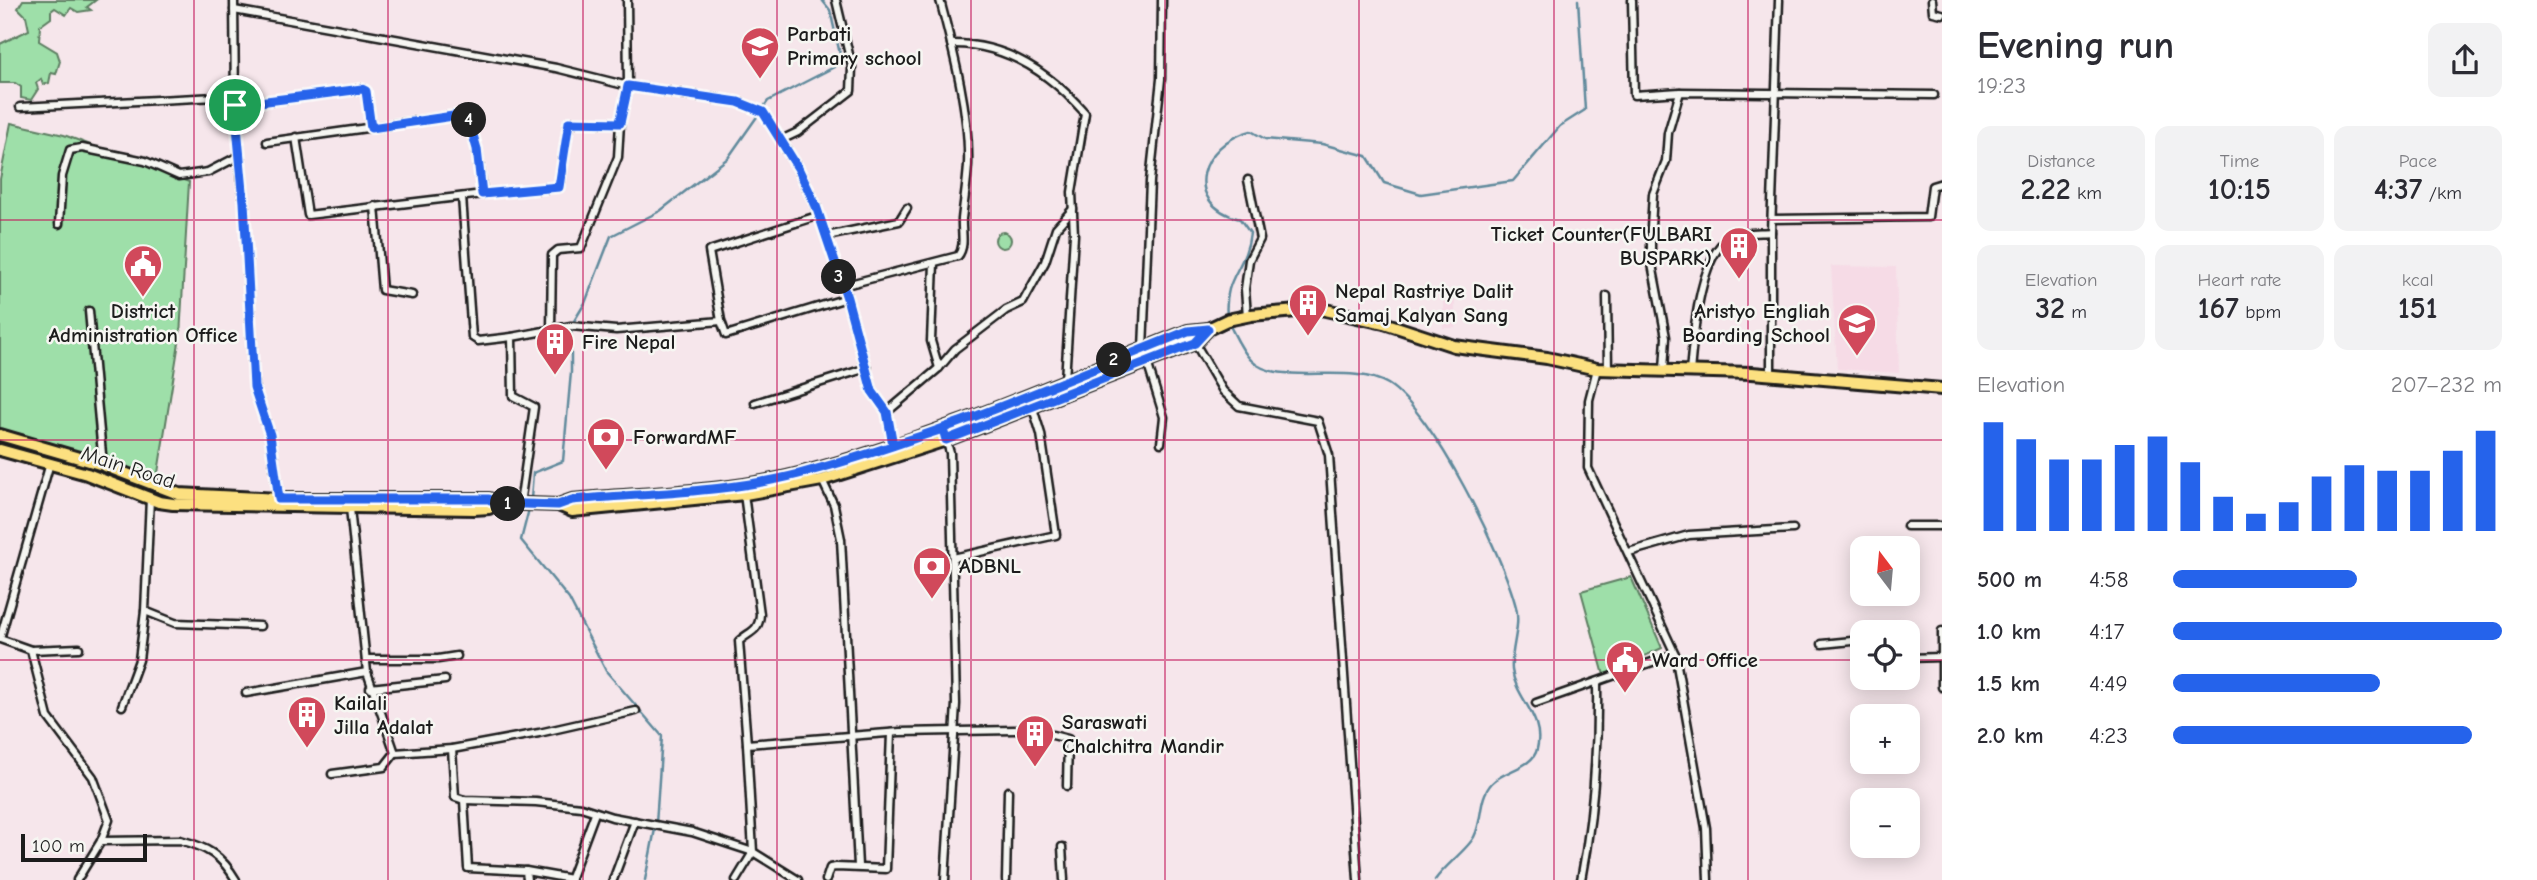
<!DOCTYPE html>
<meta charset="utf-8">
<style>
body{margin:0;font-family:"Comic Neue",sans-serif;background:#f2f2f3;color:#2b2b33;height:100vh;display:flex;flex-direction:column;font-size:26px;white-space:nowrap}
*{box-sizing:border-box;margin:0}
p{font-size:23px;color:#7c7c81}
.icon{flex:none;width:38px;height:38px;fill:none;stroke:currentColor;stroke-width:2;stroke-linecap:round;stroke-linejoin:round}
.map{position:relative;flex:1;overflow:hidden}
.details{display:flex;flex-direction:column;background:#fff;width:595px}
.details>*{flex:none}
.needle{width:46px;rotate:344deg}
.fabs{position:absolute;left:1850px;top:536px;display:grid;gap:14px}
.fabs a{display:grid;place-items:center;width:70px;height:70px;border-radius:14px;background:#fff;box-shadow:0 4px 18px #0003;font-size:35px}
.scale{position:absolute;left:21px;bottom:18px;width:126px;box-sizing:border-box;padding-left:7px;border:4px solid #1c1c1c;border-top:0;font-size:19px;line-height:24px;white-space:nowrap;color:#1c1c1c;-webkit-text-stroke:5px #f6f6f2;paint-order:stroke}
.pin{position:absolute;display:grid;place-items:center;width:60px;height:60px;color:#fff;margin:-30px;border:4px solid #fff;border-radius:50%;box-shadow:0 2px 7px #0007}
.km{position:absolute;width:35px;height:35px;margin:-18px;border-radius:50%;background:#222;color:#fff;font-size:19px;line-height:35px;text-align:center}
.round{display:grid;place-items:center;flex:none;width:74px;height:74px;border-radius:14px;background:#f2f2f3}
.overview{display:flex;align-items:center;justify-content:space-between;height:119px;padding:0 35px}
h1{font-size:38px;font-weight:700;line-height:52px}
.metrics{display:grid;grid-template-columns:repeat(3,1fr);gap:10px;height:119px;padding:7px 35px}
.metrics div{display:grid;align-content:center;border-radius:14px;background:#f2f2f3;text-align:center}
.metrics b{font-size:30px;font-weight:700}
.metrics small{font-size:19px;font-weight:400}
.metrics p{font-size:19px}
.chart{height:196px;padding:14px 35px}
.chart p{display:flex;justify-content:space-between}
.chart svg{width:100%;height:126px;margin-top:7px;stroke:#2563eb;stroke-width:6}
ul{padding:0 35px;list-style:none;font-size:23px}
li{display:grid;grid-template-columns:112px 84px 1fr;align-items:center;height:52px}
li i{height:18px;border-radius:9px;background:#2563eb}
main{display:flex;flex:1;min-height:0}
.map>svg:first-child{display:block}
.built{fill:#f6dbe6}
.green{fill:#9edfa9;stroke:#5d7e62;stroke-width:2}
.forest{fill:url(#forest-firs);stroke:#5d7e62;stroke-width:2}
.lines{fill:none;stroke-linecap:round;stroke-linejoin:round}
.stream{stroke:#618a9c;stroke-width:2.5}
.minor-casing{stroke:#1c1c1c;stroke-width:11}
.primary-casing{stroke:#1c1c1c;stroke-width:16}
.minor{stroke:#f6f6f2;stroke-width:6}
.primary{stroke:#fce080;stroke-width:10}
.route-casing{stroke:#fff;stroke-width:14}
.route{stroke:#2563eb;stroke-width:9}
.grid{fill:none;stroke:#c2185b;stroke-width:2;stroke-opacity:0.55}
.labels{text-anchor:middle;stroke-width:5;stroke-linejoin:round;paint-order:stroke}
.poi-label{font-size:21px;font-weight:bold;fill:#1c1c1c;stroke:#f6f6f2;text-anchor:start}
.street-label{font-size:21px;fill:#1c1c1c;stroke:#f6f6f2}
</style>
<main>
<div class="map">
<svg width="1942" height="880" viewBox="0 0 1942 880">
<defs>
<pattern id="forest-firs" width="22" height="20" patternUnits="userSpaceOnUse" patternTransform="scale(1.75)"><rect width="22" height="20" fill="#9edfa9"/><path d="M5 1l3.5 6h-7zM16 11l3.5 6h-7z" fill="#88bf91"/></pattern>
</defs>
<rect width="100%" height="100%" fill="#f6e6eb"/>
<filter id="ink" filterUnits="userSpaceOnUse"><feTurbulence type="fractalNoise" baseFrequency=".0143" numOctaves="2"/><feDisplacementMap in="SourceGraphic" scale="14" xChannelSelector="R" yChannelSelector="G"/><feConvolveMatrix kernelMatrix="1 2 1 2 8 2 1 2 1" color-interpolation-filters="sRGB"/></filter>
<g filter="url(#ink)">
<g class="built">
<polygon points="1831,266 1896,267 1899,373 1837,369"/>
<rect x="1443" y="298" width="12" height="30"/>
</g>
<g class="green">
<polygon points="23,0 96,0 87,7 91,10 78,12 71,8 66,15 55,8 51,11 51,18 40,26 39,41 57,52 60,61 56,74 51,73 49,83 43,85 41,79 36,83 38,89 31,100 21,98 21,87 15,83 0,83 0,44 29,30 26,16 18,8"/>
<polygon points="11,123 64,135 189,182 180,336 157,479 0,431 0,179"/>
<polygon points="1631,577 1662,648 1604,675 1581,591"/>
</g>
<circle class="forest" cx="1003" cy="240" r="8"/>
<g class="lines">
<g class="stream">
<path d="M1227,317C1223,276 1246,270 1250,233L1240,219C1180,203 1201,143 1251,131L1265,139L1322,144L1367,156L1384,183L1421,194L1513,181L1560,126L1585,110L1578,0"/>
<path d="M1229,324C1235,335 1241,350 1251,360C1277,388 1350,361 1388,384C1433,412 1503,555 1516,607C1521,627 1510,650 1512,670C1516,699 1545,717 1537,749C1533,768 1504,770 1492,783C1478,798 1483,820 1474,837C1467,850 1445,865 1435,880"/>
<polyline points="531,499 533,473 563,461 571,372 571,326 585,303 611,236 660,211 728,158 768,101 842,63 830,10 822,0"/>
<polyline points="529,509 521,540 569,599 606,671 662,736 656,824 645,880"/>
</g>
<g class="minor-casing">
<g id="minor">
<polyline points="234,0 235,105 244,202 254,387 270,435 279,499"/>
<polyline points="1632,0 1634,95 1680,92 1934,95"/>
<polyline points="1932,0 1933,12 1942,14"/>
<polyline points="234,10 556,68 628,86 738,102 763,112 798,168 816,206 847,298 872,391 887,412 893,445"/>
<path d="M951,44C1006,43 1050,73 1085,113L1072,192L1074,235L1065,380"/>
<polyline points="235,105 362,89 366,91 371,128"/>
<polyline points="20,107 236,96"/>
<polyline points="296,137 308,215 483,194"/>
<polyline points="781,140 798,132 851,91 852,67 836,0"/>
<polyline points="267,142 467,114 477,149 483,194 559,187 569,122 620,123 628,86 627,0"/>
<polyline points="462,197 472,337 478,341 512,337"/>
<polyline points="375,206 382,290 412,295"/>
<polyline points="1772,219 1928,217 1932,186 1942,183"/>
<polyline points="59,224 62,176 70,150 82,148 145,161 179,176 208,172 239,156"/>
<polyline points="827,236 899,221 907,208"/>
<polyline points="934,263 931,341 939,368"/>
<path d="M842,286L958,256C966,246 961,231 962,219C964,201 967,183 968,165C970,114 953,50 940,0"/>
<polyline points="1607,296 1608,369"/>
<polyline points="89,311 103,465"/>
<polyline points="1247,316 1245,289 1249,260 1260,239 1248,180"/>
<polyline points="721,321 709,251 817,216"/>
<polyline points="551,329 552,255 558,250 581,248 618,157 620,123"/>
<polyline points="1195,343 1223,391 1239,406 1318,421 1329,455 1358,880"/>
<polyline points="1597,369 1589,400 1588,468 1675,654 1706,828 1708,880"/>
<polyline points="1664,370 1666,337 1651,259 1651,227 1653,194 1666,161 1668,133 1680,92"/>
<path d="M1690,372C1693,340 1699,249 1733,236C1744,232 1760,233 1771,232"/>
<polyline points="1771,375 1771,232 1779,0"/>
<polyline points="755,403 867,368"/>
<polyline points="887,412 939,368 955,349 1006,310 1023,302 1045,262 1056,228 1073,209"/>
<polyline points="943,429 950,453 956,704 945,880"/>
<polyline points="1161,443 1164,417 1143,349 1150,181 1161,79 1162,0"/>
<polyline points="50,463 0,639 31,650 48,717 93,777 109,820 101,841 77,880"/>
<polyline points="822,480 834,505 841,539 858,866"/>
<path d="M744,494L760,614C759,632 750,631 739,641L747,744L900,732L1015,730H1033L1068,739L1067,786"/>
<polyline points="520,504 534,407 513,396 512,337 571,326 616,330 721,321 726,335 847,298"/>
<polyline points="350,508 367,672 395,753 452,749 455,797 464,800 536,802 581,807 612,817 692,832 753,852 798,880"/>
<polyline points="1907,526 1942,526"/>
<polyline points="1629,552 1689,535 1793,529"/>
<polyline points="953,558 1056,535 1041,434 1032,405"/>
<polyline points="145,611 175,623 260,626"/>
<polyline points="1942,631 1942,687"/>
<polyline points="1822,644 1862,640"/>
<polyline points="31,650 79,648"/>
<polyline points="1908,658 1941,657"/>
<polyline points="366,659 438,659 457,656"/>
<polyline points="370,688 445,680"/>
<polyline points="246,693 367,672"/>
<polyline points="1536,703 1675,654"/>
<polyline points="122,706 139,660 145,611 150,498"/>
<polyline points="452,749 539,733 636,711"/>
<polyline points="332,774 384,767 395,753"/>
<polyline points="464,800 468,868 526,871 527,880"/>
<path d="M101,841L180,840C207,847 222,856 236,880"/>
<polyline points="1062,847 1064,880"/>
<polyline points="526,871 571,879"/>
<polyline points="570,880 595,813"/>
<polyline points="613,880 635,821"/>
<polyline points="736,880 753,852 747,744"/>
<polyline points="826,880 830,868 836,867 886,869 891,733"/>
<polyline points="1006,880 1008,791"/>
<path d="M1581,880C1594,813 1598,749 1597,682"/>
</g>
</g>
<g class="primary-casing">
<g id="primary">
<path d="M0,435L103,465L179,494L279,499H489L496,503L558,505L572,500C647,493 726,493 799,474C933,439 1060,382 1188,331L1208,329"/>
<polyline points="0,450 87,474 159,502 173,504 474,509 489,508 496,503"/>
<polyline points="558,505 572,511 745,494 822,480 946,440 1195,343 1208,329 1227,320 1251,315 1321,309 1384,323 1454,346 1547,358 1597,369 1752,373 1942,389"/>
</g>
</g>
<use href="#minor" class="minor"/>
<use href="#primary" class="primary"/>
</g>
</g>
<g class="lines" filter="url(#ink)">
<g class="route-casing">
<path id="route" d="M235,105L244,202L254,387L270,435L279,499H489L496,503L558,505L572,500C647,493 726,493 799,474C933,439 1060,382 1188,331L1208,329L1195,343L946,440L943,429L893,445L887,412L872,391L847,298L816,206L798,168L763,112L738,102L628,86L620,123L569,122L559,187L482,194L477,149L467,114L371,128L366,91L362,89L235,105"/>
</g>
<use href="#route" class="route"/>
</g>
<path class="grid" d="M194,0V880M388,0V880M583,0V880M777,0V880M971,0V880M1165,0V880M1359,0V880M1554,0V880M1748,0V880M0,220H1942M0,440H1942M0,660H1862M1908,660H1942"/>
<defs>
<g id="school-pin" transform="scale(2.0125)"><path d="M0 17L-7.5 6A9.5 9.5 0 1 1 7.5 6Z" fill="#d1495b" stroke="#f6f6f2"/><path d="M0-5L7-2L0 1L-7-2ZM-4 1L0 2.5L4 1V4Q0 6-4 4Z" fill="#fff"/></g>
<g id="building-pin" transform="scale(2.0125)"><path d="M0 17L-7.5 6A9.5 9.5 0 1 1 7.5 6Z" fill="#d1495b" stroke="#f6f6f2"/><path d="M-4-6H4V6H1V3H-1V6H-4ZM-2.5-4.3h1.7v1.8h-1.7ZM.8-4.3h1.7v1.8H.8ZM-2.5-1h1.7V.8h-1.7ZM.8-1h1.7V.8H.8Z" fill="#fff"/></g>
<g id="civic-pin" transform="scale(2.0125)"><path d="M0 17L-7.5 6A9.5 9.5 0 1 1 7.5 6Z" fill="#d1495b" stroke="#f6f6f2"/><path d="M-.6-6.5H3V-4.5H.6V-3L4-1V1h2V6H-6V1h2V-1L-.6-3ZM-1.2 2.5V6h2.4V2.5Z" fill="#fff"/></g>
<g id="bank-pin" transform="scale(2.0125)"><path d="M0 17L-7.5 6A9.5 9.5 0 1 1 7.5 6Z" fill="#d1495b" stroke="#f6f6f2"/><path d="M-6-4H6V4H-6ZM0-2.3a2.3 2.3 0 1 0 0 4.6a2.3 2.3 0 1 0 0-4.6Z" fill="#fff"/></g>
</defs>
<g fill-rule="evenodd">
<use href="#school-pin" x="760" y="46"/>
<use href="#building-pin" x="1739" y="246"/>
<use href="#civic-pin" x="143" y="264"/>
<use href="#building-pin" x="1308" y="303"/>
<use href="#school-pin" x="1857" y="323"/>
<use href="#building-pin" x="555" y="342"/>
<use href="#bank-pin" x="606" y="437"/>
<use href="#bank-pin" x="932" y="566"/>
<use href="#civic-pin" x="1625" y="660"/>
<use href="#building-pin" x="307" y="715"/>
<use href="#building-pin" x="1035" y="734"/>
</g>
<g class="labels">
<g class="poi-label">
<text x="787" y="41">Parbati<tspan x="787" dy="24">Primary school</tspan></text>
<text x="1712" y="241" text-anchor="end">Ticket Counter(FULBARI<tspan x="1712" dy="24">BUSPARK)</tspan></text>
<text x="1335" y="298">Nepal Rastriye Dalit<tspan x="1335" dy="24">Samaj Kalyan Sang</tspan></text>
<text x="143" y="318" text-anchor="middle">District<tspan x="143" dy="24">Administration Office</tspan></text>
<text x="1830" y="318" text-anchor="end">Aristyo Engliah<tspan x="1830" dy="24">Boarding School</tspan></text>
<text x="582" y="349">Fire Nepal</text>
<text x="633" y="444">ForwardMF</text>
<text x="959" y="573">ADBNL</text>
<text x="1652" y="667">Ward Office</text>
<text x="334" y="710">Kailali<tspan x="334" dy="24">Jilla Adalat</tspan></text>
<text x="1062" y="729">Saraswati<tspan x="1062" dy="24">Chalchitra Mandir</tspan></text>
</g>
<g class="street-label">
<text transform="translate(128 467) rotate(18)" y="7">Main Road</text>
</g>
</g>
</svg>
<div class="fabs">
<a><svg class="needle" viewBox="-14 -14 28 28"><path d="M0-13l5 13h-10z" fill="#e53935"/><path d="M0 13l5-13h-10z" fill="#7c7c81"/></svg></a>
<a><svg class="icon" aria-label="locate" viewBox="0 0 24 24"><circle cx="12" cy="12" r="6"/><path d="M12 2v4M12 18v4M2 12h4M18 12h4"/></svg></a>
<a>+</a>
<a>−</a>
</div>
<div class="scale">100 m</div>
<div class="pin" style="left:235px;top:105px;background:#1e9e55"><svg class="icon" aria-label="arrive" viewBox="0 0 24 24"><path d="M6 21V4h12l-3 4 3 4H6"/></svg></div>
<b class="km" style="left:508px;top:504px">1</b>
<b class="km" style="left:1114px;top:360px">2</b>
<b class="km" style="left:839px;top:277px">3</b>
<b class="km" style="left:469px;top:120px">4</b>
</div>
<section class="details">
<div class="overview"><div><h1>Evening run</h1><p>19:23</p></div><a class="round"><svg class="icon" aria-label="share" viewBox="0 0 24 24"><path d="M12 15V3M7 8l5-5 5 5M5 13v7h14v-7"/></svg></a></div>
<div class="metrics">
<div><p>Distance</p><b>2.22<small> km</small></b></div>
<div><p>Time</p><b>10:15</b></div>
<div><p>Pace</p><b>4:37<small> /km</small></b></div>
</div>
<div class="metrics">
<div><p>Elevation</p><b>32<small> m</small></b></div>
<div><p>Heart rate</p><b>167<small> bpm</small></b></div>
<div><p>kcal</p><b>151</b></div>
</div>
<div class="chart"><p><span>Elevation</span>207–232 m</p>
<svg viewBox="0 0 160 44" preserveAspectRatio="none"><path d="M5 44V6M15 44V12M25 44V19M35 44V19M45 44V14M55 44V11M65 44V20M75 44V32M85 44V38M95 44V34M105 44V25M115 44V21M125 44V23M135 44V23M145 44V16M155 44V9"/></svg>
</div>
<ul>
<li><b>500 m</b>4:58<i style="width:56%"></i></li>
<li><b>1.0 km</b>4:17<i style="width:100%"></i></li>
<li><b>1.5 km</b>4:49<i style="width:63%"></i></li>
<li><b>2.0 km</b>4:23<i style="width:91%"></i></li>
</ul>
</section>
</main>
